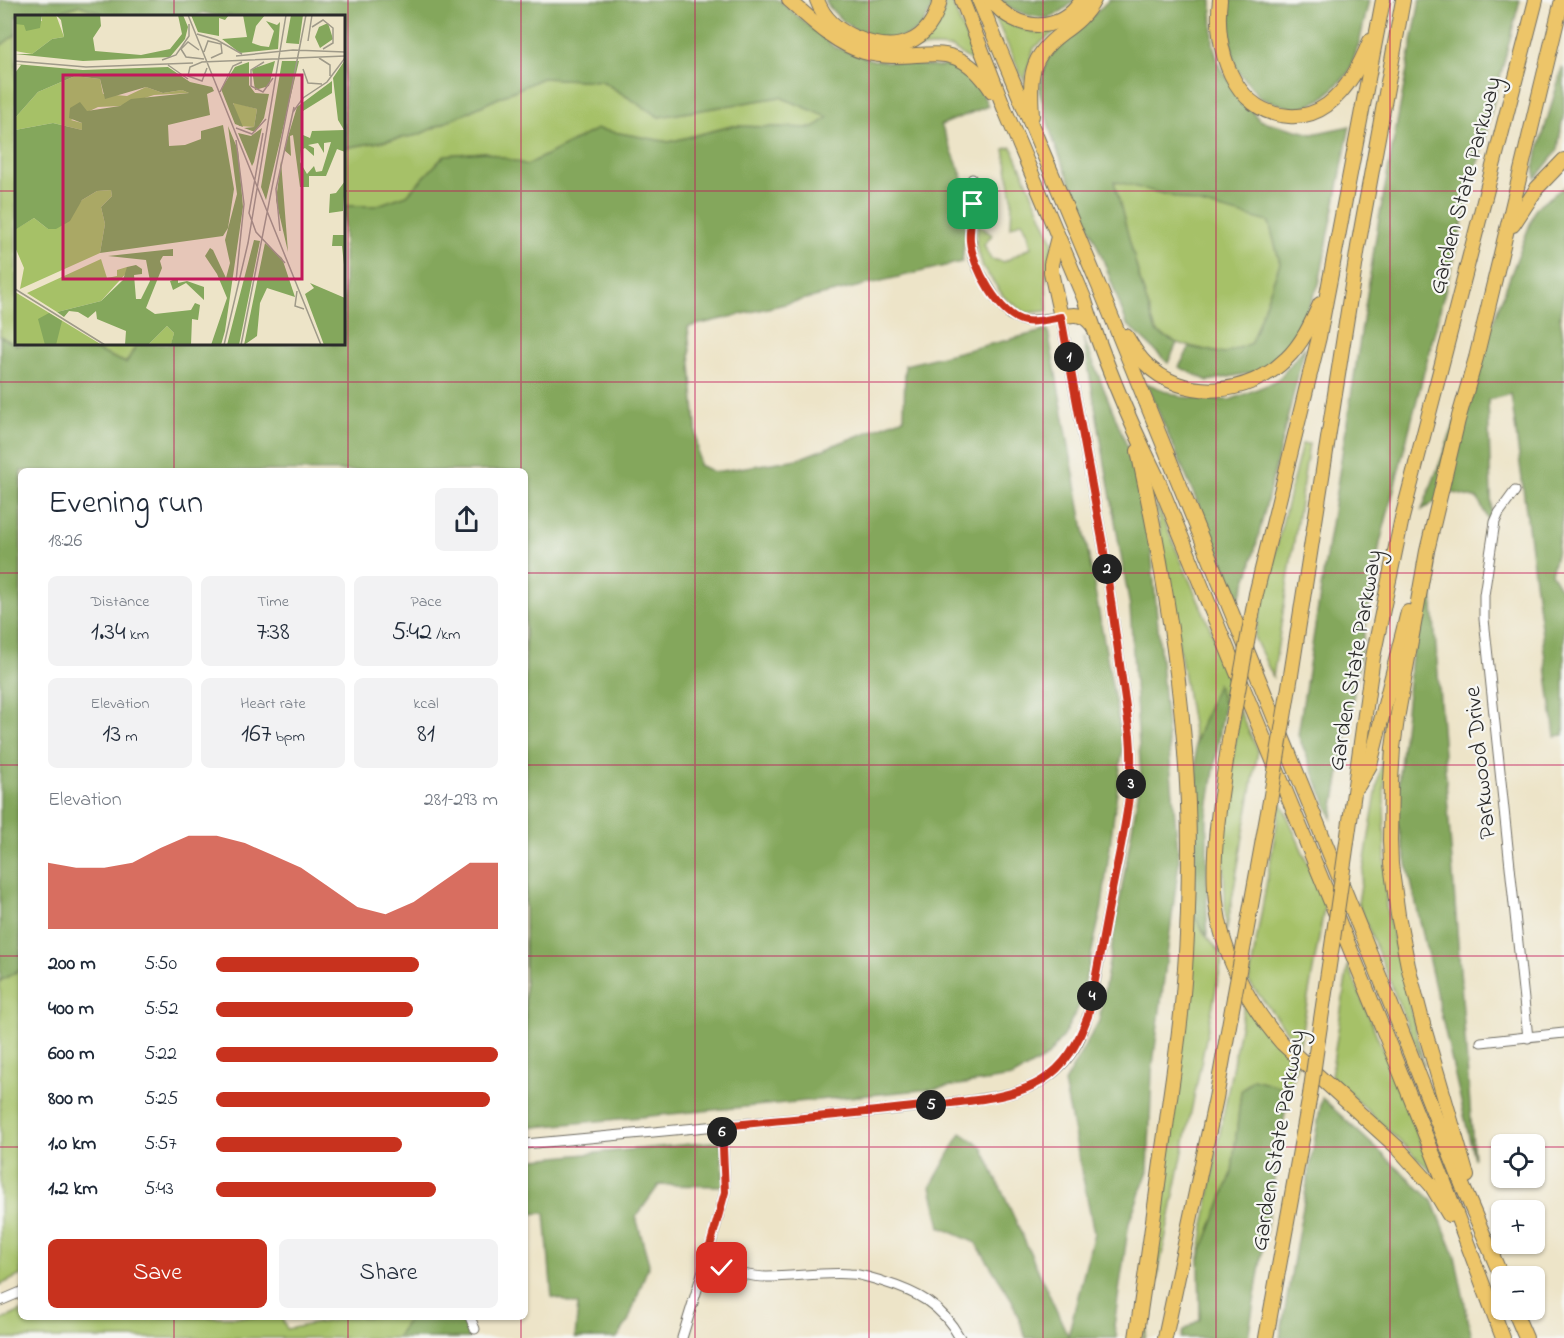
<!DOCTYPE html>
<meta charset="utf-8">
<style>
body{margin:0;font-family:"Indie Flower",sans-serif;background:#f2f2f3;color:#1f2937;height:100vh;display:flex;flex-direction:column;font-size:22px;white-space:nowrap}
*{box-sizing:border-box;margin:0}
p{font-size:20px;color:#747a83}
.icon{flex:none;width:33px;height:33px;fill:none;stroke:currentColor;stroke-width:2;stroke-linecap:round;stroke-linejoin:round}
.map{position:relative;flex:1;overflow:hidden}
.side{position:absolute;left:18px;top:468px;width:510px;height:852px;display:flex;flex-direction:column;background:#fff;border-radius:9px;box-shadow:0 2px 4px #0004}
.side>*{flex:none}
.tools{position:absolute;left:1491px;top:1134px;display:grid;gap:12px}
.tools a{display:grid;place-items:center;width:54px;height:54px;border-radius:9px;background:#fff;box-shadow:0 2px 4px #0004;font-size:30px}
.pin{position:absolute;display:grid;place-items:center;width:51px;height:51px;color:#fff;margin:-26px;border-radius:12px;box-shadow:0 3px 9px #0006}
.km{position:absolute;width:30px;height:30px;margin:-15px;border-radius:50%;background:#222;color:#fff;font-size:16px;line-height:30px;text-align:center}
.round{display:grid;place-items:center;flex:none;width:63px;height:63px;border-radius:9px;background:#f2f2f3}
.overview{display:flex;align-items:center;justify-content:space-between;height:102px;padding:0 30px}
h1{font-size:33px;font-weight:600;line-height:45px}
.metrics{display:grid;grid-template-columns:repeat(3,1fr);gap:9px;height:102px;padding:6px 30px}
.metrics div{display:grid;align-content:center;border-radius:9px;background:#f2f2f3;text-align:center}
.metrics b{font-size:26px;font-weight:600}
.metrics small{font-size:16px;font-weight:400}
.metrics p{font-size:16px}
.chart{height:168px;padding:12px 30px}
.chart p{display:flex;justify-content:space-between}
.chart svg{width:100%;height:108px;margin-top:6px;fill:#c8321e;opacity:.7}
.action{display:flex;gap:12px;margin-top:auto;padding:12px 30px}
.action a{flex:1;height:69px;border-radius:9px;background:#c8321e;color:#fff;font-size:24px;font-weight:600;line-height:69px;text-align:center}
.action a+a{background:#f2f2f3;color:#1f2937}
ul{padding:0 30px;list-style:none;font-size:20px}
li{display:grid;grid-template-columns:96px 72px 1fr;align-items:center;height:45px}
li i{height:15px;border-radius:8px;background:#c8321e}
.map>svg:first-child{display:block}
.green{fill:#a6c167;stroke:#687649;stroke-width:1.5}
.forest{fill:#84a75c;stroke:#586944;stroke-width:1.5}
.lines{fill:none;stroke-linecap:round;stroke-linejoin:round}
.minor-casing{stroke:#6f6c62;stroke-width:11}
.highway-casing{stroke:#6f6c62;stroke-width:16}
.minor{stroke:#fff;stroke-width:9}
.highway{stroke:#edc569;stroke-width:14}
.highway-bridge-casing{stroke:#6f6c62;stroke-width:16;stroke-linecap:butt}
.highway-bridge{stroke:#edc569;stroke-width:14}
.route-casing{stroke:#fff;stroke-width:12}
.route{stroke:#c8321e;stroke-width:8}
.grid{fill:none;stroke:#c2185b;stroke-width:1.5;stroke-opacity:0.55}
.labels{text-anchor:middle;stroke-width:4.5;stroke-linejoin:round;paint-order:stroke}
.street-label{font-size:24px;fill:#2b2b2b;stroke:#f6f6f2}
.inset-road{fill:none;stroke:#9f9a89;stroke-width:1.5}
.view{fill:#c2185b;fill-opacity:0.15;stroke:#c2185b;stroke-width:3}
.inset-edge{fill:none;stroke:#2b2b2b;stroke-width:3}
</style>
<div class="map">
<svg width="1564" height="1338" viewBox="0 0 1564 1338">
<rect width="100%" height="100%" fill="#f6f6f2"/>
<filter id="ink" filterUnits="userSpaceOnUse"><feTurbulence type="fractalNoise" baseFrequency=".0167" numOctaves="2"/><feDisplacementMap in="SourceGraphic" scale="12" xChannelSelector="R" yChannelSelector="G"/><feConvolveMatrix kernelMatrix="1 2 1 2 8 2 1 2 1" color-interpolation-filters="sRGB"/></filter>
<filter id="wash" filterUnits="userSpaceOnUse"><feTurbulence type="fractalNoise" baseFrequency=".008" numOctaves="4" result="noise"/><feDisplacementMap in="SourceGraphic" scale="24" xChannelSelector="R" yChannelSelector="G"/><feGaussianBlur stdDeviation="1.35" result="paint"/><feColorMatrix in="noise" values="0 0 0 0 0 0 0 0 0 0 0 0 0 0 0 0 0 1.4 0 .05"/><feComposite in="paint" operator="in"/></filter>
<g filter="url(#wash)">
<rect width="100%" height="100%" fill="#ede4c8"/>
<g class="green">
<polygon points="946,0 951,0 977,65 952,48 933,47 902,49 928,35 942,18"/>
<polygon points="79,5 108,16 49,16"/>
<polygon points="994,15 1014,26 1037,33 1061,27 1034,48 1024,81"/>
<polygon points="16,34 16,344 53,344 15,345 0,336 0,46"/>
<polygon points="542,78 602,81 659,117 780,97 828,117 814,128 732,126 669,142 597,129 527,165 485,152 445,155 407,195 375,206 344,206 344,148 418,135"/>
<polygon points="1012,147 1053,242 1046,280 1047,311 1026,313 1004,297 983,267 976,244 978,224 992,235 984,245 991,259 1004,262 1031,247 1028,233 1022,221 1011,227 1012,198 1004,149"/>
<polygon points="1113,180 1269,222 1280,263 1251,343 1224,354 1177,343 1156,332 1140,280"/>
<polygon points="81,344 137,344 126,363"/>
<polygon points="1302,444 1309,444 1273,677 1254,637"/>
<polygon points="1155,501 1229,671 1224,705 1217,685 1195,743"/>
<polygon points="1239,710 1258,751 1226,934 1223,837"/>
<polygon points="1388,720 1384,791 1386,906 1424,1066 1358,903"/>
<polygon points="1281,801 1325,904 1299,1047 1249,982"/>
<polygon points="1192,913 1207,937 1223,955 1145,1338 1143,1338"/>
<polygon points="1348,965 1433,1173 1331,1076"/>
<polygon points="21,969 21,1275 0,1285 0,981"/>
<polygon points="1245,1001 1297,1064 1289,1089 1253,1079 1241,1091 1232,1173 1199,1259 1218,1143"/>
<polygon points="21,1311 21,1317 281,1317 287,1329 350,1317 410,1317 396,1338 0,1338 0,1321"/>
</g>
<g class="forest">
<polygon points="0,0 779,0 834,47 873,60 938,67 948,65 976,78 988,106 941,125 970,195 962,262 688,327 699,465 714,472 798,459 904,418 905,365 1048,330 1123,746 1102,907 1080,1004 1063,1036 1047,1057 1012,1077 932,1089 525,1128 525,471 21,471 21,969 0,981 0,336 16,345 81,344 126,363 137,344 344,344 344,206 375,206 407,195 445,155 485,152 527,165 597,129 669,142 732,126 814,128 828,117 780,97 659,117 602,81 542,78 418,135 344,148 344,16 215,16 204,13 196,16 108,16 79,5 49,16 16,16 16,34 0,46"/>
<path d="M825,0H934C933,7 930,12 927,17C925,20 924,23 922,26C911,39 883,42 868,36C852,30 833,15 825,0Z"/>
<path d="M1001,0H1075L1074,2C1068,6 1061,12 1054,16C1041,22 1010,11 1001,0Z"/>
<polygon points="1109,0 1212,0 1213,44 1220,68 1259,120 1312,134 1350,126 1319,284 1292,344 1260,371 1208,381 1179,367 1190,347 1224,354 1251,343 1280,263 1269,222 1114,181 1140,280 1156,332 1177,343 1168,363 1127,324 1104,262 1054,143 1039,91 1047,59"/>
<polygon points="1229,0 1369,0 1360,40 1349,73 1322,99 1297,110 1260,98 1236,69 1225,16"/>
<polygon points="1420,0 1520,0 1380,543 1332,818 1298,735 1378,224"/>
<polygon points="1562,68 1564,69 1564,119 1562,122 1558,150 1536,178 1534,166"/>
<path d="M1564,187V291L1560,316L1564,342V491L1563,492C1564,520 1559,546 1551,573L1564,594V735L1555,736L1511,394L1488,400L1492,528L1478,499L1450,492L1422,510L1536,208Z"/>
<polygon points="1083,337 1146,493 1179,862 1152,1072 1148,1171 1129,1222 1114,1326 1117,1338 1026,1338 1012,1300 976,1243 940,1227 931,1186 961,1133 982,1147 1068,1336 1094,1233 1064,1083 1099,1021 1141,777 1130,607"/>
<polygon points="1305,347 1250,570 1239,599 1146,383 1181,397 1230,400 1277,381"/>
<polygon points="1430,566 1474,1159 1397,820 1399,775 1413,647 1426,594"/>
<polygon points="1217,684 1224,705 1207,817 1207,937 1192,913 1198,797 1195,743"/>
<polygon points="1253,1079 1289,1089 1248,1338 1181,1338 1183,1331 1200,1319 1199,1259 1232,1173 1241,1091"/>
<polygon points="1322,1098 1433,1201 1455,1256 1472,1338 1280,1338"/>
<polygon points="721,1141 724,1186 659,1185 636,1217 649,1264 628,1322 617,1338 575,1338 578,1305 552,1297 545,1213 525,1214 525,1160"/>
<polygon points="410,1317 467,1317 469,1338 396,1338"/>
</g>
</g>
<g filter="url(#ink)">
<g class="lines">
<g class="minor-casing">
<g id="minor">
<polyline points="1515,491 1499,513 1495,522 1484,595 1484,619 1528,1038"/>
<polyline points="1481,1042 1564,1033"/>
<path d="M525,1144L890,1110C916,1107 941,1104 967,1101C994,1097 1021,1094 1045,1079C1060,1069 1072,1055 1080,1038C1094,1005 1097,967 1104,932C1116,867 1136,801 1130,735L1103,545L1061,317L1024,321L1010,315L996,299L978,269L973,257L970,233L973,204L972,179"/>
<path d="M705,1264C725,1269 746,1277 767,1277C795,1277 822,1272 850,1274C860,1274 871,1278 881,1281C917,1292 941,1304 960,1338"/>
<polyline points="0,1301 21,1292"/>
<polyline points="470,1317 475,1329"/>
<polyline points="682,1338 709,1251 725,1192 722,1126"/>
</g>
</g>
<g class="highway-casing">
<g id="highway">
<path d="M789,0C812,20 834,43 864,52C921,67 952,30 992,91"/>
<path d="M817,0C824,19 838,31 857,38C896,55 930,43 940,0"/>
<path d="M962,0L1005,110L1084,298C1103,359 1128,418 1156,475L1385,1034L1443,1179L1503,1338"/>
<polyline points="979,0 1101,291 1398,1022 1463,1187 1502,1278"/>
<path d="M991,0C1016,32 1059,35 1082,0"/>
<path d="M1220,0C1214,46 1232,113 1289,116C1303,117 1316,113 1327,105C1349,88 1360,65 1370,41"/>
<path d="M1032,116C1030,78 1028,58 1062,33C1075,24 1086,15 1094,0"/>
<polyline points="1513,225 1537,188 1564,160"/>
<path d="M1058,237L1051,264V272L1061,317C1074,314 1083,313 1092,325"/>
<path d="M1126,336C1132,345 1137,355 1145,363C1183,402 1249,396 1286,359C1302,344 1311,324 1320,304"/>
<polyline points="1256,594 1319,337 1383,0"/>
<polyline points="1291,675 1358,247 1403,0"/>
<path d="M1230,734C1223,784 1212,840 1215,890C1218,946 1245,1001 1282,1043L1398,1148L1431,1185L1449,1215"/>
<polyline points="1358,786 1370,765 1408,612"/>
<polyline points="1347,842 1373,657 1402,518 1536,0"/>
<polyline points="1244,944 1270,801"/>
<polyline points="1318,1039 1333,939"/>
<polyline points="1467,1176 1424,1028 1408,966 1398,915 1391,864 1390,840 1391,781 1393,748 1397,719 1427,551 1458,420 1476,358 1562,0"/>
<polyline points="1514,1310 1526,1338"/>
<path d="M1136,1338C1147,1268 1156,1197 1166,1127C1171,1089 1177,1052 1181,1014C1187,959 1189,902 1189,846C1188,712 1166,581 1138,451"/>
<polyline points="1165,1338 1216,1098 1234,998"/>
<polyline points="1266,1338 1310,1095"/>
</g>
</g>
<use href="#minor" class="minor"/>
<use href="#highway" class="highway"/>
<g class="highway-bridge-casing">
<g id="highway-bridge">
<polyline points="1230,734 1256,594"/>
<polyline points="1270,801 1291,675"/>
<polyline points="1333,939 1347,842"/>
<polyline points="1234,998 1244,944"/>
<polyline points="1310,1095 1318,1039"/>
</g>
</g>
<use href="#highway-bridge" class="highway-bridge"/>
</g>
</g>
<g class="lines" filter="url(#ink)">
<g class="route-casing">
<path id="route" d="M722,1268L705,1264L725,1192L722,1126C789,1119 855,1114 922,1106C958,1102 1009,1100 1041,1081C1066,1066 1078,1043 1088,1016C1097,973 1104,929 1113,885C1123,834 1135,787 1130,735L1103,545L1061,317C1050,319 1036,323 1025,321C999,316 972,265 970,241C969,229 972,216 973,204"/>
</g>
<use href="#route" class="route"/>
</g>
<path class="grid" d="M174,0V16M348,0V471M521,0V471M695,0V1338M869,0V1338M1043,0V1338M1216,0V1338M1390,0V1338M0,191H16M344,191H1564M174,344V471M0,382H1564M0,573H21M525,573H1564M0,765H21M525,765H1564M0,956H21M525,956H1564M0,1147H21M525,1147H1502M1534,1147H1564M174,1317V1338M348,1317V1338M521,1317V1338"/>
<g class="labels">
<g class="street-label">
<text transform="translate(1464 185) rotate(-75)" y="8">Garden State Parkway</text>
<text transform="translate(1354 660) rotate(-80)" y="8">Garden State Parkway</text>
<text transform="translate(1479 763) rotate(-96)" y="8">Parkwood Drive</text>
<text transform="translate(1277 1140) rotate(-80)" y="8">Garden State Parkway</text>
</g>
</g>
<g transform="translate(15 15)">
<rect width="330" height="330" fill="#ede4c8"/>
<path d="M27,0H41L49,22L37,24L17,39L0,36V9L27,6ZM60,61L85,64L88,79L112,81L131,72L148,78L167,75L174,78L139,80L105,91L83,92L56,105L67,108V115L38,108L0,115V103L23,77ZM218,87L242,94L239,112L224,111ZM96,175L97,181L86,192L90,209L85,238L5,274L9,253L0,232L1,214L19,203L33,214L56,199L67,185L82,176ZM86,244L92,263L102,261V255L112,252L114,255L86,286L42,297L12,278ZM0,277L87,330H0ZM152,311L159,318L156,330H133Z" fill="#a6c167"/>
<path d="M0,0H27L25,13L11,16L9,10L0,9ZM41,0H85L86,11L78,23L80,36L126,40L155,34L167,19L163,0H168L173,12L170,24L155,42L68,46L0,39H17L37,24L49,22L46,5ZM176,0H214L210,5L204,3V21L183,17ZM228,0H250L241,11L237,28L246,31L254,32L259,16L251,6L262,10L265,7L263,34L225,38L207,24L232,22ZM276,0H288L284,29L271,28ZM313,8L318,24L305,33L300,22L304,12ZM330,45V137L322,134L311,161H294V172H285L278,120L275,121L276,141L269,135L282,92L317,66V78L288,96V120L295,123L297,116L329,115L323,105L318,63ZM316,127L307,156L301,157L299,151L292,159L285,147L286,135L290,133L299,141V133L293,130L303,128L309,138V128ZM260,46L254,71L240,75L237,54ZM267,46H284L251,185L246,172ZM234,47V70L240,78L254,79L249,103L240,117L229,113L239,112L242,94L218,88L228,112L220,109L206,74L220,52ZM0,49L68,55L153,52L175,67L197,72L199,76L192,79L195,100L153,110L154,131L170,130L186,124V116L208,110L219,174L213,213L208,221L85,238L90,209L86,192L97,181L96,175L82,176L67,185L55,206L41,214H33L19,203L0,215V115L38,108L67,115V108L54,103L55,93L65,87L72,96L105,91L116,84L174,78L167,75L148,78L131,72L90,84L85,64L60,61L23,77L0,103V58L6,50ZM213,111L223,135L228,192L210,316L206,330H196L212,283L202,259L190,241L195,233L198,235L211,263L215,248L210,225L222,179ZM247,113L239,147L237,151L223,118L236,121ZM266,146L273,237L261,185ZM330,166L328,196L314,198L315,179L321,178ZM318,220H330V259L327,231H317ZM239,225L245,226L224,330H212ZM250,228L267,243L280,282L252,273L245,288L242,321L229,330ZM158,234V241H148L145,246L147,253L131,293L140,299L176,295L180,288L185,290L183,305L177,304L176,330L156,329L159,318L152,311L133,330H110L111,316L82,304L81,296L73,303L63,297L54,296L49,302L42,297L86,286L108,265L112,252L121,250L127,254V259L119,260L121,284H126L135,266L131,245L93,241ZM163,263V268L172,266L189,272V285L171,268L158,275L155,266ZM295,268L330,283V330H309L290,279L299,273ZM34,298L47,306L41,330H30L23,304Z" fill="#84a75c" fill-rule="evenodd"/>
<path class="inset-road" d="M173,0L306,330M297,12L308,5L318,13V28L308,34M182,19L202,25L227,39M293,26L297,0M184,35L173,27L166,34L171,42L189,44M189,37L193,26L206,29L207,38L196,43M221,41L278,35L330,37M304,43L315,50V61M147,45L161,40L174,21V9M0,46L71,52L178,48M249,47L236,55V71L248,77L258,63M153,50L173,64M192,53L187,66L173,61L175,52L187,47L330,41M288,54L293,68L307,69M205,77L218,51L227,47M278,97L288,83L312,67L330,43M221,113L237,119L251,104M248,118L234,198L241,217L270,248M221,125L229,189L221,266M265,216L261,174L279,92M0,274L90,330M282,276L280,291L289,294M209,330L233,228L271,0M226,330L291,0"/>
<path class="view" d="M48,60H287V264H48Z"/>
<rect width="330" height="330" class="inset-edge"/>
</g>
</svg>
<div class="tools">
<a><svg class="icon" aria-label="locate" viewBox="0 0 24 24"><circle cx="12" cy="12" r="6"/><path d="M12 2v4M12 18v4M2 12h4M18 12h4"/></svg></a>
<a>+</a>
<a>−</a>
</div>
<div class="pin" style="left:973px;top:204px;background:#1e9e55"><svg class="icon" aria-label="arrive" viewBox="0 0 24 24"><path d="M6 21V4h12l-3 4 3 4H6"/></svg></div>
<div class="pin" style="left:722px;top:1268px;background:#d93025"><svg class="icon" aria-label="check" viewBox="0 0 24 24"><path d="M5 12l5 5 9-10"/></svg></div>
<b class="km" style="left:1069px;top:357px">1</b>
<b class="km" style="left:1107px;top:569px">2</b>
<b class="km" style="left:1131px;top:784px">3</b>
<b class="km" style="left:1092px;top:996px">4</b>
<b class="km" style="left:931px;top:1105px">5</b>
<b class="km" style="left:722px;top:1132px">6</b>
<section class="side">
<div class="overview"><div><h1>Evening run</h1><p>18:26</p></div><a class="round"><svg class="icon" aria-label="share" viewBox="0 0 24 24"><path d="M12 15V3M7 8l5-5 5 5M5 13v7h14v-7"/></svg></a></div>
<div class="metrics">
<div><p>Distance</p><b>1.34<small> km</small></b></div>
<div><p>Time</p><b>7:38</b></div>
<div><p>Pace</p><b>5:42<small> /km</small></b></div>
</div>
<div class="metrics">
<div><p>Elevation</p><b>13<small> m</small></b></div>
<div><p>Heart rate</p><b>167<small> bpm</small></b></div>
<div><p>kcal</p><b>81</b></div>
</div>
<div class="chart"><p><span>Elevation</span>281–293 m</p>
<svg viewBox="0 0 160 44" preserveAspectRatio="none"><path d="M0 44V17L10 19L20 19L30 17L40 11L50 6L60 6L70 9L80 14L90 19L100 27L110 35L120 38L130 33L140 25L150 17L160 17V44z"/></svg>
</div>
<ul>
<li><b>200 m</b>5:50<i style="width:72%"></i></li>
<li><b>400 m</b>5:52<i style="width:70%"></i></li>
<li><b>600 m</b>5:22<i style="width:100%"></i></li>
<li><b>800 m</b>5:25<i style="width:97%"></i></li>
<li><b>1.0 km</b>5:57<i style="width:66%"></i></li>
<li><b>1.2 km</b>5:43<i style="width:78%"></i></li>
</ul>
<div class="action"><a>Save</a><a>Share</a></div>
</section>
</div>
